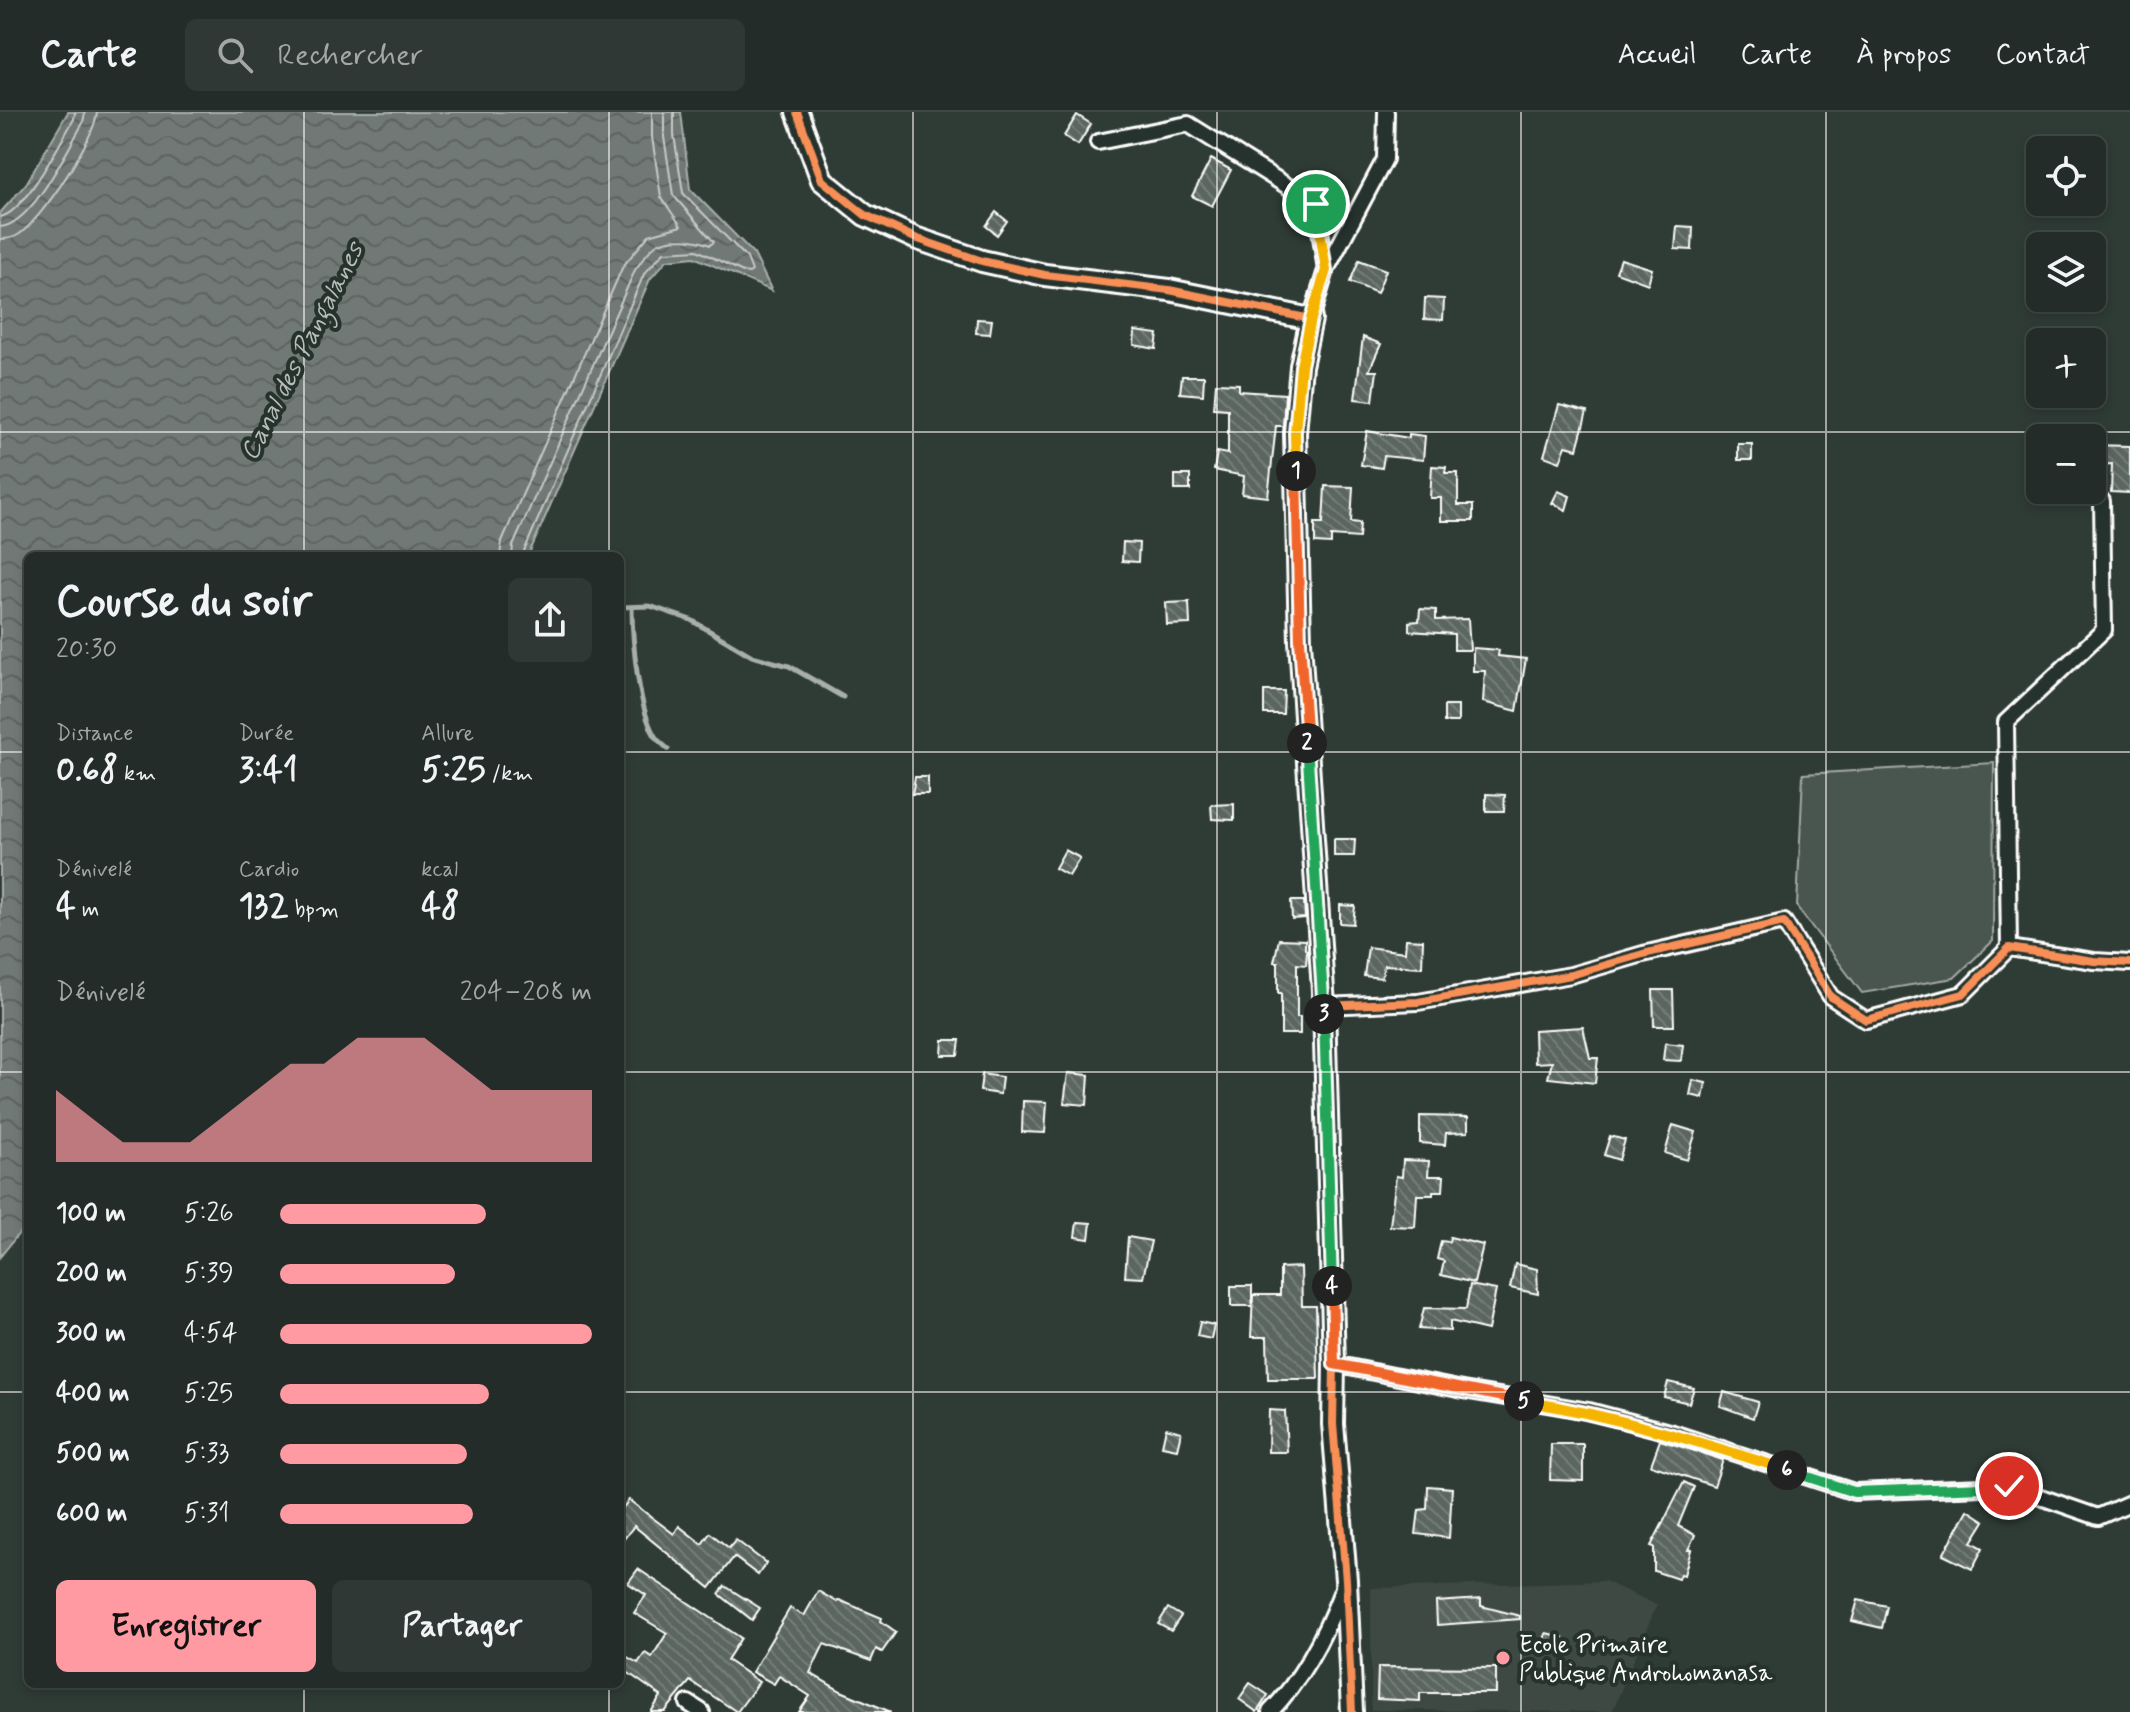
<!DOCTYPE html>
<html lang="fr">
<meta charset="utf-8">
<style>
body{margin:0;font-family:Mynerve,sans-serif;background:#2f3834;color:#f1f3f6;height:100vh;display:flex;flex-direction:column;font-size:30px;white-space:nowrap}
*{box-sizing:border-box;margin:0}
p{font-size:26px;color:#a3a7a8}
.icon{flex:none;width:44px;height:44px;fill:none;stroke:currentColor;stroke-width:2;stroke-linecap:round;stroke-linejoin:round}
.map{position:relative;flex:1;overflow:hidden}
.details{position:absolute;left:24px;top:440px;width:600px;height:1136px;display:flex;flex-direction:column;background:#232c28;border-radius:12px;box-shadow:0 4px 12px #0003,0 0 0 2px #404845}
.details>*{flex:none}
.fabs{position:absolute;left:2026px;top:24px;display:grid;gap:16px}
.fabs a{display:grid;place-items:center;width:80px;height:80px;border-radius:12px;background:#232c28;box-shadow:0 4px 12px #0003,0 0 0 2px #404845;font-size:40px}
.pin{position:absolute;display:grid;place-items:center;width:68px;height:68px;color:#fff;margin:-34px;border:4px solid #fff;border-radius:50%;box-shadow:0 2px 8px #0007}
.km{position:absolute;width:40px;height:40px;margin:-20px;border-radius:50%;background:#222;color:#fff;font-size:22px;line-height:40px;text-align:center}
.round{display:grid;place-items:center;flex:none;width:84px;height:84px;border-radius:12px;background:#2f3834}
.head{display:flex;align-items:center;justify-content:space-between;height:136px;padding:0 32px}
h1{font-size:44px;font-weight:800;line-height:60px}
.figures{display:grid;grid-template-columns:repeat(3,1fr);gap:12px;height:136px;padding:8px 32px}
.figures div{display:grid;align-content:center}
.figures b{font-size:34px;font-weight:800}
.figures small{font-size:22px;font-weight:400}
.figures p{font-size:22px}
.chart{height:224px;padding:16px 32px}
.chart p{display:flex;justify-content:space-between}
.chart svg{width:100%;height:144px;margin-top:8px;fill:#ff9aa2;opacity:.7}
.action{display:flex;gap:16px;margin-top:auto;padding:16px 32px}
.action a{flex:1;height:92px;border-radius:12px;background:#ff9aa2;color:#111;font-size:32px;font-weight:800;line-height:92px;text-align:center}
.action a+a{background:#2f3834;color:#f1f3f6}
ul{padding:0 32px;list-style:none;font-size:26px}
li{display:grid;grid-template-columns:128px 96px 1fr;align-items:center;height:60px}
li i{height:20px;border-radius:10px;background:#ff9aa2}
header{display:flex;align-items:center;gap:48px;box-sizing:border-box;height:112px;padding:0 40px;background:#232c28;border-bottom:2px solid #404845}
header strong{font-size:38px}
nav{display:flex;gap:44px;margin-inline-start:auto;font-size:28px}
.search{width:560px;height:72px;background:#2f3834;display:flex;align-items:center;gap:20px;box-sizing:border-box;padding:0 28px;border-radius:12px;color:#a3a7a8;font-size:30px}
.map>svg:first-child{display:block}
.built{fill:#3c4842}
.garden{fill:#4a544f;stroke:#a4aaa7;stroke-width:2}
.water{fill:url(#water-waves);stroke:#a9afac;stroke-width:2}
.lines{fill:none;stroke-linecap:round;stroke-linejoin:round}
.shore{stroke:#c6c9c8;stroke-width:2}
.stream{stroke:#a9afac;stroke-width:5}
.building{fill:url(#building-back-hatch);stroke:#fff;stroke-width:2}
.street-casing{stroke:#fff;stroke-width:20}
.secondary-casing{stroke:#fff;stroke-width:26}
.street{stroke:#26332d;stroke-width:14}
.secondary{stroke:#26332d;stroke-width:20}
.cycleway-casing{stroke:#26332d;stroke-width:13}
.cycleway{stroke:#f78f57;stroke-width:8}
.split-1-casing{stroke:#fff;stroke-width:16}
.split-2-casing{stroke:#fff;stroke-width:16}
.split-3-casing{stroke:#fff;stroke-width:16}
.split-4-casing{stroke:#fff;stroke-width:16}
.split-5-casing{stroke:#fff;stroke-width:16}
.split-6-casing{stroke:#fff;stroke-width:16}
.split-7-casing{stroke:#fff;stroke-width:16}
.split-1{stroke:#f5b400;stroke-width:10}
.split-2{stroke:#f0652b;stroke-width:10}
.split-3{stroke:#22a559;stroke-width:10}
.split-4{stroke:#22a559;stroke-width:10}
.split-5{stroke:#f0652b;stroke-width:10}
.split-6{stroke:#f5b400;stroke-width:10}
.split-7{stroke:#22a559;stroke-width:10}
.grid{fill:none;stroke:#fff;stroke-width:2;stroke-opacity:0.55}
.poi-dot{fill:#ff9aa2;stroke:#26332d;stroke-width:3}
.labels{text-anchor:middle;stroke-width:8;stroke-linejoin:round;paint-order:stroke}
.poi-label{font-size:24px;fill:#fff;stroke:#26332d;text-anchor:start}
.water-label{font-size:26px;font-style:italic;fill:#b8bcba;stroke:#26332d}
</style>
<header>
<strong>Carte</strong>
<div class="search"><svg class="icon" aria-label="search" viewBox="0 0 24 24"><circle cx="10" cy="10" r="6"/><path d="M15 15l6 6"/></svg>Rechercher</div>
<nav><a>Accueil</a><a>Carte</a><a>À propos</a><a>Contact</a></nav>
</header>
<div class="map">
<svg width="2130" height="1600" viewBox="0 0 2130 1600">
<defs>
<pattern id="water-waves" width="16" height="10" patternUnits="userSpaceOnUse" patternTransform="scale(2)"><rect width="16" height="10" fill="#707975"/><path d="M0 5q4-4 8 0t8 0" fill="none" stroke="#5e6260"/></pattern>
<pattern id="building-back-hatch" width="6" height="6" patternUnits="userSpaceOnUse" patternTransform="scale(2)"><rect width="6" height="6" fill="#5b6661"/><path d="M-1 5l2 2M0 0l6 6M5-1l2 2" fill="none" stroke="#747d79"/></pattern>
</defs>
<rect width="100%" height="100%" fill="#2f3b35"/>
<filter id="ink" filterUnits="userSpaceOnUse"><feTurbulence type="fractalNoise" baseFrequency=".0125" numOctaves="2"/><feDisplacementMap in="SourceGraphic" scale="16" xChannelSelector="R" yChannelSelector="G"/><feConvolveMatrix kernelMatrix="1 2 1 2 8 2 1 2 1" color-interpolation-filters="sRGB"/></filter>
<g filter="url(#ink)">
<polygon class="built" points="1605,1469 1657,1493 1612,1600 1371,1598 1371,1476"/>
<polygon class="garden" points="1994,651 1993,829 1954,866 1862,881 1797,795 1803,662"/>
<polygon class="water" points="68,0 681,0 690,77 754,142 772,179 694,145 667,148 650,167 528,444 28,444 28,1110 0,1145 0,101 26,72"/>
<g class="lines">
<g class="shore">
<path d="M0,105C24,102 61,29 74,7L75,0"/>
<path d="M0,115C32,113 67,38 83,11L85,0"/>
<path d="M0,127C7,127 13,126 18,123C41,109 96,25 97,0"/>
<polyline points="500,444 502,429 623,154 649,123 681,114 661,85 652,25 652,0"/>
<path d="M512,444L513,434L635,158C641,150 648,138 657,132C671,124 696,127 710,133L714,130L673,83L664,25V0"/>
<polyline points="522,444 644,162 664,140 697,138 743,160 749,161 752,159 747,146 683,81 674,23 674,0"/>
</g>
<g class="stream">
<polyline points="620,495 650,494 691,508 752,544 789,554 843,585"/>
<path d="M632,495C632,527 638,596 655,624C658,629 664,633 668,637"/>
</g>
</g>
<g class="building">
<polygon points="1077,3 1091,12 1078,33 1064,24"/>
<polygon points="1211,47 1231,58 1212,94 1192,84"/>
<polygon points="996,100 1007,109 997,123 986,114"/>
<polygon points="1677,114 1693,115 1692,138 1675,137"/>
<polygon points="1621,147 1652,157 1648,172 1616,160"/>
<polygon points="1359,148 1386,158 1377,181 1350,170"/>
<polygon points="1425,186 1444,187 1443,208 1424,207"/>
<polygon points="977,207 992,208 990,222 976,221"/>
<polygon points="1135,219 1158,222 1156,237 1134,233"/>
<polygon points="1363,225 1381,232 1369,259 1377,259 1373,289 1355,287"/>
<polygon points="1182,264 1204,264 1203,283 1180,281"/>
<polygon points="1216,271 1239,272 1239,279 1285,282 1283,314 1276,314 1268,385 1242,382 1244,364 1214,358 1217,340 1228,342 1228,297 1214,296"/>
<polygon points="1559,293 1587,300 1577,337 1566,334 1560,350 1544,344"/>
<polygon points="1367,319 1409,326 1409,322 1425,324 1423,348 1384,344 1382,356 1361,353"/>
<polygon points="2030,319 2040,320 2040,371 2025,369"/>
<rect x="1738" y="332" width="14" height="16"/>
<polygon points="2092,333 2130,334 2130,381 2111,380 2112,352 2092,353"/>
<polygon points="1432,354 1446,355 1445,361 1458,361 1458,393 1473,393 1473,409 1441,409 1441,386 1430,386"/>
<rect x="1175" y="363" width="15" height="15"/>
<polygon points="1325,374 1353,375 1351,410 1360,411 1359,426 1331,424 1331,432 1315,431 1315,411 1323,411"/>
<polygon points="1558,379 1570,384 1566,398 1552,391"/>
<polygon points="1123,430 1139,431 1138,450 1122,449"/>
<polygon points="1189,490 1190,512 1167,513 1166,491"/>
<polygon points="1420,497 1436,498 1436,508 1468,507 1470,538 1454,538 1454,522 1409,519 1409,510 1419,509"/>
<polygon points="1473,536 1499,538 1498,544 1526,547 1517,599 1483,590 1485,559 1473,559"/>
<polygon points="1264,579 1284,579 1283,602 1264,602"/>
<rect x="1444" y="594" width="14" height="16"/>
<polygon points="915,665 928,665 928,682 912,682"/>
<polygon points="1486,682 1505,683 1504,699 1486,699"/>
<polygon points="1234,692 1234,708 1212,707 1211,693"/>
<polygon points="1334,727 1355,727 1354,744 1334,744"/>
<polygon points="1065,738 1080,746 1069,764 1055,756"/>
<polygon points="1291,789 1304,789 1305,806 1292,807"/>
<polygon points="1340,793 1355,794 1353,812 1340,811"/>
<polygon points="1279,827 1305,828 1305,837 1307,838 1306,853 1297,852 1297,905 1300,905 1300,922 1281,922 1281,881 1278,881 1278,850 1274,850"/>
<polygon points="1406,827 1423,828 1422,855 1384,853 1382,866 1364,864 1368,835 1405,840"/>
<polygon points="1653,878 1673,878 1674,914 1654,914"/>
<polygon points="1583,915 1590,946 1598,946 1595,971 1548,966 1552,950 1535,951 1534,918"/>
<polygon points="943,928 960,928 958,943 942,943"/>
<polygon points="1665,931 1683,933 1681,949 1663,948"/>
<polygon points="1068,961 1089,963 1087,993 1064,991"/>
<polygon points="982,962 1002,965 1000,982 980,979"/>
<polygon points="1693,968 1706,971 1703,986 1690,983"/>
<polygon points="1023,989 1047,990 1045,1021 1022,1020"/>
<polygon points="1420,1004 1468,1005 1468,1020 1446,1021 1445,1033 1420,1031"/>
<polygon points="1673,1013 1696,1020 1687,1048 1665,1041"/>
<polygon points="1610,1024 1625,1028 1619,1048 1604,1043"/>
<polygon points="1403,1048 1429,1049 1428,1064 1444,1064 1443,1079 1433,1079 1433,1083 1417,1083 1415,1115 1390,1114 1396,1064 1402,1065"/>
<polygon points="1077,1110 1091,1111 1089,1127 1075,1125"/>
<polygon points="1128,1125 1151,1129 1143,1166 1125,1165"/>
<polygon points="1450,1125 1483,1133 1474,1171 1441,1163 1444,1149 1437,1147 1441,1129 1449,1130"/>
<polygon points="1515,1152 1537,1157 1538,1182 1510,1176"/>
<polygon points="1301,1155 1302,1194 1316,1194 1318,1267 1268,1267 1267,1225 1251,1225 1253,1183 1280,1183 1280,1156"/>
<polygon points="1470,1173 1496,1178 1488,1218 1450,1209 1450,1219 1419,1217 1424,1196 1466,1197"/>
<rect x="1231" y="1174" width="21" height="20"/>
<polygon points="1200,1210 1214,1213 1211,1227 1197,1224"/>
<polygon points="1668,1270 1694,1276 1689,1291 1664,1285"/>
<polygon points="1724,1280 1758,1290 1753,1306 1720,1294"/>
<polygon points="1269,1298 1285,1299 1287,1340 1268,1340"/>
<polygon points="1166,1316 1181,1320 1177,1337 1162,1334"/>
<polygon points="1660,1328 1723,1348 1714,1374 1651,1353"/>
<polygon points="1551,1332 1583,1332 1583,1369 1550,1368"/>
<polygon points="1684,1370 1694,1375 1678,1414 1695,1423 1688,1438 1691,1438 1684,1463 1680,1462 1678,1467 1654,1459 1654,1435 1651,1434"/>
<polygon points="1428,1374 1452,1376 1449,1426 1416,1422 1419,1398 1427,1397"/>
<polygon points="629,1388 674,1422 679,1414 702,1432 710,1421 729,1436 736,1428 766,1451 758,1463 734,1445 710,1476 634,1414 620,1432 620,1399"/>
<polygon points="1968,1398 1985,1409 1972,1430 1983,1436 1972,1457 1943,1443"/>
<polygon points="638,1457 741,1526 727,1548 759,1570 737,1600 690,1569 665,1600 651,1600 661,1584 620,1555 620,1541 638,1551 645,1541 652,1545 667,1521 634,1501 646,1483 628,1471"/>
<polygon points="725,1474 760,1496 752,1508 719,1482"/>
<polygon points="818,1479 837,1490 839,1488 882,1506 881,1509 896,1520 882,1540 876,1537 871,1549 824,1532 810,1561 841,1579 891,1600 799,1600 810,1584 779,1564 774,1572 752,1560 790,1496 804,1504"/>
<polygon points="1481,1487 1481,1494 1520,1504 1520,1507 1437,1513 1436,1490"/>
<polygon points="1858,1488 1887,1494 1882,1516 1852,1509"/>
<polygon points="1168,1496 1181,1504 1171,1519 1158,1512"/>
<polygon points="1546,1521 1563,1525 1559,1539 1542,1535"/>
<polygon points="1378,1555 1496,1556 1496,1581 1420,1581 1420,1589 1377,1587"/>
<polygon points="1250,1571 1268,1583 1257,1600 1239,1587"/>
</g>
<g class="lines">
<g class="street-casing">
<g id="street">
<polyline points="1098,30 1188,12 1316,92 1326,158"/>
<polyline points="1311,207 1326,158 1385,47 1386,0"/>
<polyline points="2009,836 2006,610 2104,518 2102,389"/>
<polyline points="1324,894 1418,890 1571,863 1643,842 1784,810 1831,885 1866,908 1963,882 2009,836 2094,849 2130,851"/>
<polyline points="1334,1252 1463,1278 1589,1299 1673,1321 1854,1380 2009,1374 2098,1405 2130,1391"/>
<polyline points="688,1591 702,1600"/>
<path d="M1270,1600C1304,1565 1326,1521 1343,1476"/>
</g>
</g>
<g class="secondary-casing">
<polyline id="secondary" points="797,0 822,68 865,103 915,126 982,149 1045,163 1169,178 1311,207 1301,254 1295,321 1300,529 1324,894 1334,1252 1333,1312 1346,1468 1352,1600"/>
</g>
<use href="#street" class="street"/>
<use href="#secondary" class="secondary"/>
<g class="cycleway-casing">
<g id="cycleway">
<polyline points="797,0 822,68 865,103 915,126 982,149 1045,163 1169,178 1311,207 1301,254 1295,321 1300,529 1324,894 1334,1252 1333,1312 1346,1468 1352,1600"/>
<polyline points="1324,894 1418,890 1571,863 1643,842 1784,810 1831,885 1866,908 1963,882 2009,836 2094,849 2130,851"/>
</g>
</g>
<use href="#cycleway" class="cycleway"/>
</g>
</g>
<g class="lines" filter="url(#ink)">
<g class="split-1-casing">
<polyline id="split-1" points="1296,359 1295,321 1301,254 1311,207 1326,158 1316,92"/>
</g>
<g class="split-2-casing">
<polyline id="split-2" points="1296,359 1300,529 1307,631"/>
</g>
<g class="split-3-casing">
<polyline id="split-3" points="1307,631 1324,902"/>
</g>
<g class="split-4-casing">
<polyline id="split-4" points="1324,902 1332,1174"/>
</g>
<g class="split-5-casing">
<polyline id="split-5" points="1332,1174 1334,1252 1524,1289"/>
</g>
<g class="split-6-casing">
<path id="split-6" d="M1524,1289C1615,1304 1700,1330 1787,1358"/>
</g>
<g class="split-7-casing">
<polyline id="split-7" points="1787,1358 1854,1380 2009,1374"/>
</g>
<use href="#split-1" class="split-1"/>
<use href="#split-2" class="split-2"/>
<use href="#split-3" class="split-3"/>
<use href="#split-4" class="split-4"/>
<use href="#split-5" class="split-5"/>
<use href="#split-6" class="split-6"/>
<use href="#split-7" class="split-7"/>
</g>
<path class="grid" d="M304,0V444M609,0V444M913,0V1600M1217,0V1600M1521,0V1600M1826,0V1600M0,320H2130M0,640H28M620,640H2130M0,960H28M620,960H2130M0,1280H28M620,1280H2130M304,1572V1600M609,1572V1600"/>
<circle class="poi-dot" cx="1503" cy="1546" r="8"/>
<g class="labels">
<g class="poi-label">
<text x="1519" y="1540">Ecole Primaire<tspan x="1519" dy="28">Publique Androhomanasa</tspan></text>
</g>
<g class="water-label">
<text transform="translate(301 239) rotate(-63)" y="9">Canal des Pangalanes</text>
</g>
</g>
</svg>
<div class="fabs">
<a><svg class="icon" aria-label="locate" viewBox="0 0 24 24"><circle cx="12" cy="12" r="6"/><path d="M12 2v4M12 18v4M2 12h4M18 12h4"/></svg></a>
<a><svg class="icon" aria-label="layers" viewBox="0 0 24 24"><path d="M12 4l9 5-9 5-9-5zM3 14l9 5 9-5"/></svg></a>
<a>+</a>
<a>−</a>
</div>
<div class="pin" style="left:1316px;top:92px;background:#1e9e55"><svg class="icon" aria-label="arrive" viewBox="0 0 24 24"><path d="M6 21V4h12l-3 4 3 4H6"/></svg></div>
<div class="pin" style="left:2009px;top:1374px;background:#d93025"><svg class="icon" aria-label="check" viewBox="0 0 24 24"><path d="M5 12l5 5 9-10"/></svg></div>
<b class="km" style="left:1296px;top:359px">1</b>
<b class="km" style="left:1307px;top:631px">2</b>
<b class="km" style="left:1324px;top:902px">3</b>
<b class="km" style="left:1332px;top:1174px">4</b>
<b class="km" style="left:1524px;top:1289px">5</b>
<b class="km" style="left:1787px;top:1358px">6</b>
<section class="details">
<div class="head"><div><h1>Course du soir</h1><p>20:30</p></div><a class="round"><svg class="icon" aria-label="share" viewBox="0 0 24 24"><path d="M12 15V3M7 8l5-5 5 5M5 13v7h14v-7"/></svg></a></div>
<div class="figures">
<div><p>Distance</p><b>0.68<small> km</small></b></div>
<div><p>Durée</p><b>3:41</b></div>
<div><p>Allure</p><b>5:25<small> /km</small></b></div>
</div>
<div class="figures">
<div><p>Dénivelé</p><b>4<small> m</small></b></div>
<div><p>Cardio</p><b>132<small> bpm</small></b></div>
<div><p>kcal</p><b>48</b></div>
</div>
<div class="chart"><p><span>Dénivelé</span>204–208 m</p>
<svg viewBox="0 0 160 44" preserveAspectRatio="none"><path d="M0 44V22L10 30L20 38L30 38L40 38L50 30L60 22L70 14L80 14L90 6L100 6L110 6L120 14L130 22L140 22L150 22L160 22V44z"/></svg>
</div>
<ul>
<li><b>100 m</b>5:26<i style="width:66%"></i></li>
<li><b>200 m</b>5:39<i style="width:56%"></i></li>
<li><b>300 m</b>4:54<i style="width:100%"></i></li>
<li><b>400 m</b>5:25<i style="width:67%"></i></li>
<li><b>500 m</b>5:33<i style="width:60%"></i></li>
<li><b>600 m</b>5:31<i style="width:62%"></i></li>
</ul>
<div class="action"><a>Enregistrer</a><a>Partager</a></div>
</section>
</div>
